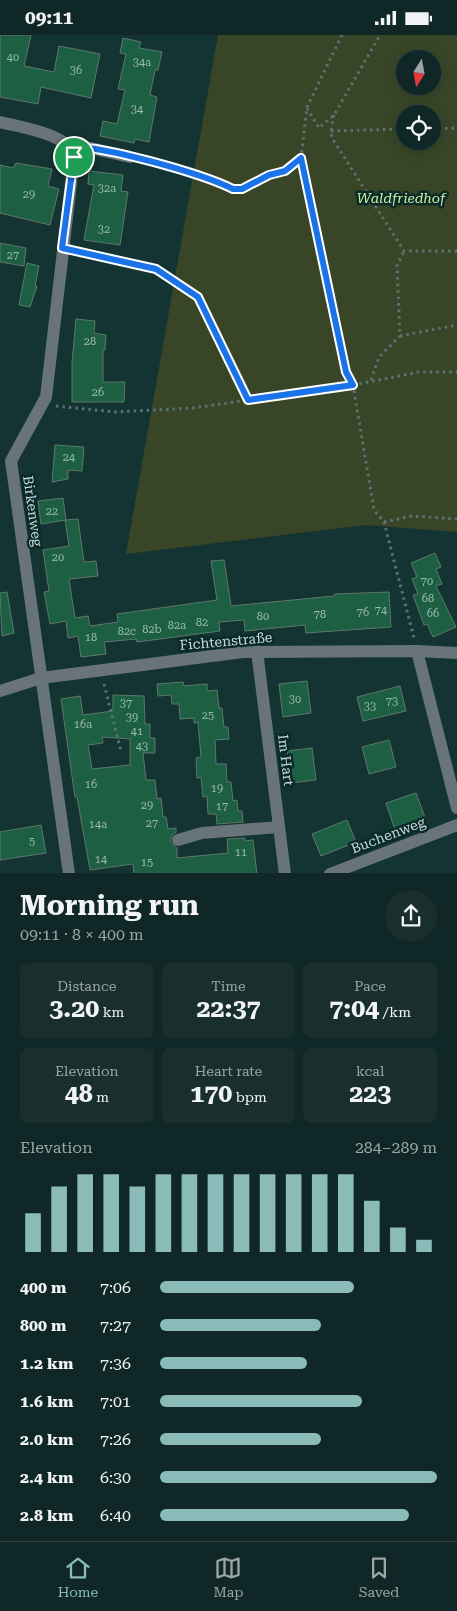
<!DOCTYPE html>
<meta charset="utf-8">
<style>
body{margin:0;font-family:"Roboto Serif",serif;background:#182f2e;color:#f1f3f6;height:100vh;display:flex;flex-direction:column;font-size:19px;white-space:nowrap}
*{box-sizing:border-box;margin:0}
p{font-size:16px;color:#9ba5a7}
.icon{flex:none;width:28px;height:28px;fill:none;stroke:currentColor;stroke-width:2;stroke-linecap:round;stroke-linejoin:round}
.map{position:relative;height:838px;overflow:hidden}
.drawer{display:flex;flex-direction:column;background:#0f2726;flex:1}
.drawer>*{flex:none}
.needle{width:32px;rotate:191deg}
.buttons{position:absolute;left:396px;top:15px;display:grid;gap:10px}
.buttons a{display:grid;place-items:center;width:45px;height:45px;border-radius:50%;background:#0f2726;box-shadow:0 2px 12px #0003,0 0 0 1px #2f4443;font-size:25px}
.pin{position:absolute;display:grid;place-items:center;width:42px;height:42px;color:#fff;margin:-21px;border:2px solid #fff;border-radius:50%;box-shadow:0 1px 5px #0007}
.round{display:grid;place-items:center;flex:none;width:52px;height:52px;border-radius:26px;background:#182f2e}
.summary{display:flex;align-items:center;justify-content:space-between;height:85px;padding:0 20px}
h1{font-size:28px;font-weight:700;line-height:38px}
.metrics{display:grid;grid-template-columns:repeat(3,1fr);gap:8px;height:85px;padding:5px 20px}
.metrics div{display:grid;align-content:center;border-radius:8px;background:#182f2e;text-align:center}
.metrics b{font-size:25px;font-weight:700}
.metrics small{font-size:14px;font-weight:400}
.metrics p{font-size:14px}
.chart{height:140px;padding:10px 20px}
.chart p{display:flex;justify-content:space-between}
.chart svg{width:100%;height:90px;margin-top:5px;stroke:#8bbbb9;stroke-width:6}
ul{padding:0 20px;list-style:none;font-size:16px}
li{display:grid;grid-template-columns:80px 60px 1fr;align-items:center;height:38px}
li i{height:12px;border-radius:6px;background:#8bbbb9}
.status{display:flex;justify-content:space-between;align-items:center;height:35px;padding:0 25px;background:#0f2726;direction:ltr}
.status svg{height:14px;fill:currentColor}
.tabs{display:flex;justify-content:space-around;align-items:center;height:70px;border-top:1px solid #2f4443;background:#0f2726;font-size:14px;color:#9ba5a7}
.tabs a{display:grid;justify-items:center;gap:2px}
.tabs .active{color:#8bbbb9}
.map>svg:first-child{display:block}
.green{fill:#384627;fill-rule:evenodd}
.building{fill:#1d5f42;stroke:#5e786a;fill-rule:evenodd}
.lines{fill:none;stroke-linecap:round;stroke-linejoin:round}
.path{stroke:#597372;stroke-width:3;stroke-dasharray:2.5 4;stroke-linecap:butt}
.minor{stroke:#687479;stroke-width:12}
.route-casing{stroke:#fff;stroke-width:10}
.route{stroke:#1a73e8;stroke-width:6}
.labels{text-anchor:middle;stroke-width:5;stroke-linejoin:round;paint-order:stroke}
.number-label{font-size:11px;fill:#9dbab2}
.park-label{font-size:14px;font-style:italic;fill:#ccf2a1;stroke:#092a29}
.street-label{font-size:14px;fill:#c8d9d8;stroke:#092a29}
</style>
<div class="status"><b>09:11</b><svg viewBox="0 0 49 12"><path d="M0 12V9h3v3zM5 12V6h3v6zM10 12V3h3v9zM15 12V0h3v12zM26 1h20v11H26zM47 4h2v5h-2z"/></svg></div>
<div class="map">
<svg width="457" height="839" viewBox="0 0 457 839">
<rect width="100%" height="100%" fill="#143433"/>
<path class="green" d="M218,0H457V497L365,490L126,519ZM405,24H432V51H405ZM405,79H432V106H405Z"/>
<g class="building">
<polygon points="0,0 31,0 24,31 54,37 59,11 100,19 91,63 41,52 38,69 0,62"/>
<polygon points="123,3 141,7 139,13 162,17 158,35 155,35 150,60 157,62 149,107 135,104 134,108 100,101 103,86 117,89 125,55 118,54 126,19 120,18"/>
<polygon points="16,128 52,134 48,151 59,154 50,190 0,178 0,130 13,133"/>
<polygon points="89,136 123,140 121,156 128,157 120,210 84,205 94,150 88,149"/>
<polygon points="0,208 26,213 24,231 0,227"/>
<polygon points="27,228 39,231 35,251 37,251 30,272 19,270"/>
<polygon points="76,284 95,286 94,298 106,300 105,315 103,315 103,347 125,347 124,367 72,367 72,328"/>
<polygon points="55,410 84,412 82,436 68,435 68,444 52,447"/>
<polygon points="63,463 66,485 41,489 38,466"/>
<polygon points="78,484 84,527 96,526 98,541 69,544 75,583 88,581 90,591 118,587 117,579 217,565 211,526 224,525 231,571 334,561 335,559 389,557 391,592 306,598 305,590 245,596 244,585 219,587 220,596 137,607 136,604 104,607 106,619 81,622 78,601 68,603 66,586 50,589 44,557 49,556 43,515 69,511 65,485"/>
<polygon points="435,518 441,532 436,534 442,549 436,551 456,592 433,602 427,589 424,590 413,560 418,559 412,544 417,542 411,528"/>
<polygon points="7,557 14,598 2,601 0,558"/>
<polygon points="307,646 311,678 283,682 279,649"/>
<polygon points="183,647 184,651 207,649 207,656 217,655 219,673 222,673 224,692 228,692 229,704 215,705 216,729 226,729 227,747 231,747 233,766 237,765 238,776 242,776 243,787 217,789 216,779 208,779 207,761 203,762 201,743 197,743 196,723 201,722 198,687 194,688 194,683 180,684 179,669 172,669 171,660 158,661 157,649"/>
<polygon points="400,651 406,676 363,686 357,662"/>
<path d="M113,660L144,661L145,689H150V703H155V718H143L146,745H155L157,764L161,763L163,782H166L168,794L176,793V797L172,800L170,807L177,813V823L228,818L227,804L245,803V806L253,805L257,839H134L133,829L90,835L77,762H75L61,664L80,661L83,680L113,676ZM102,702L130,704V730L92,734L88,710L103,708Z"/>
<polygon points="389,705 396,732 369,739 362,712"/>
<polygon points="312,713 316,745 291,748 287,716"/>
<polygon points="416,758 426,785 395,795 386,768"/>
<polygon points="347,785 356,807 321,821 312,799"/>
<polygon points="41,790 46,818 0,825 0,797"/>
</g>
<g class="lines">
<g class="path">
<polyline points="342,0 307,72 301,123 346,337 353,350 374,475 384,487 414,603"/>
<polyline points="307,73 319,93 334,80 380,0"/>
<polyline points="334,80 331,96 332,103 404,216 457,216"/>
<polyline points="432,94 457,93"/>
<polyline points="331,96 405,94"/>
<polyline points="143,125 233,154 242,154 269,140 285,136 300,123"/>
<polyline points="76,216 156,234 198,262 248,365"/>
<polyline points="400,301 457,290"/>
<polyline points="371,345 379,322 400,301 397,231 404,216"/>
<polyline points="56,371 115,377 193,373 353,350 419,337 457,337"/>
<polyline points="384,487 412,481 457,484"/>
<polyline points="104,649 121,716"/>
</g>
<g class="minor">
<path d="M0,87C19,92 71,99 74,122L46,362L11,426L69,839"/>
<polyline points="70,112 81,111 130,122"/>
<polyline points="257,616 285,839"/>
<polyline points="417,616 457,773"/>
<polyline points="0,656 41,643 243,617 417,616 457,618"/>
<polyline points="178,805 202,798 279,792"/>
<polyline points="330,839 457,790"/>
</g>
</g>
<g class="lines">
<g class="route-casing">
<path id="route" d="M70,112C102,110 203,139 233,154H242L269,140L285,136L301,123L346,337L353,350L248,365L198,262L156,234L62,213L74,122Z"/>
</g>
<use href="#route" class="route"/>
</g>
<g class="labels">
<g class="number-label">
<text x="13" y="26">40</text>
<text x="142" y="31">34a</text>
<text x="76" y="39">36</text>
<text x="137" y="78">34</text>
<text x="107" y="157">32a</text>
<text x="29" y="163">29</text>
<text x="104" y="198">32</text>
<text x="13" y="224">27</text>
<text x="90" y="310">28</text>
<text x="98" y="361">26</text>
<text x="69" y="426">24</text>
<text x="52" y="480">22</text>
<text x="58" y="526">20</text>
<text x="427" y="550">70</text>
<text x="428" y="567">68</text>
<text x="381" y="579">74</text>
<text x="363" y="581">76</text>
<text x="433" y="582">66</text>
<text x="320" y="583">78</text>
<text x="263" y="585">80</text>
<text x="202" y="591">82</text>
<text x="177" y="594">82a</text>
<text x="152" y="598">82b</text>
<text x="127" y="600">82c</text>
<text x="91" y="606">18</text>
<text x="295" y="668">30</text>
<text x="392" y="670">73</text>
<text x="126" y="672">37</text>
<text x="370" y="675">33</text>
<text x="208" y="684">25</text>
<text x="132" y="686">39</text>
<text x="83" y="693">16a</text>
<text x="137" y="700">41</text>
<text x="142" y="715">43</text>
<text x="91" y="753">16</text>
<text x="217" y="757">19</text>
<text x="147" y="774">29</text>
<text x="222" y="775">17</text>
<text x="152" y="792">27</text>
<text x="98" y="793">14a</text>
<text x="32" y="810">5</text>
<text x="241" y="821">11</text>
<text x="101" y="828">14</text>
<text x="147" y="831">15</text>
</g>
<g class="park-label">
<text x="401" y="168">Waldfriedhof</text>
</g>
<g class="street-label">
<text transform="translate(33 476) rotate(82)" y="5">Birkenweg</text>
<text transform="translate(226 606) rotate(-5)" y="5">Fichtenstraße</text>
<text transform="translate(286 725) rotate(83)" y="5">Im Hart</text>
<text transform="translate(388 800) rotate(-21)" y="5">Buchenweg</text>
</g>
</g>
</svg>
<div class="buttons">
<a><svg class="needle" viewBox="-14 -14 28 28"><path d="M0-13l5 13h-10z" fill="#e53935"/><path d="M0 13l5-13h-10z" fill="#9ba5a7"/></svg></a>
<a><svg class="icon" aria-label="locate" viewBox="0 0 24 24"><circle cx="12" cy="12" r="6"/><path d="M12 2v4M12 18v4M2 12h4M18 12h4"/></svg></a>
</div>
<div class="pin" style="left:74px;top:122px;background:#1e9e55"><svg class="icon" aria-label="arrive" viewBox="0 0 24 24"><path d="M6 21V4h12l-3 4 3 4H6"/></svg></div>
</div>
<section class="drawer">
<div class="summary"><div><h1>Morning run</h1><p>09:11 · 8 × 400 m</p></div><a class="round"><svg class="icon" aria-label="share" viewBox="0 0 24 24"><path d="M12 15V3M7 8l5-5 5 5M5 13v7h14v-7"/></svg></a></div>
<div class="metrics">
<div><p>Distance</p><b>3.20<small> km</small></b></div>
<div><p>Time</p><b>22:37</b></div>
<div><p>Pace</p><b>7:04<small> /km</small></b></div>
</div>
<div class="metrics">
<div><p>Elevation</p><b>48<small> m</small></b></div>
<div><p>Heart rate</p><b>170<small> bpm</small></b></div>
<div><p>kcal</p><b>223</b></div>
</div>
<div class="chart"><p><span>Elevation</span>284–289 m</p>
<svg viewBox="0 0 160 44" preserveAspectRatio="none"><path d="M5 44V25M15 44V12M25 44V6M35 44V6M45 44V12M55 44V6M65 44V6M75 44V6M85 44V6M95 44V6M105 44V6M115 44V6M125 44V6M135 44V19M145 44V32M155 44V38"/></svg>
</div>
<ul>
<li><b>400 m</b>7:06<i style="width:70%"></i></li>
<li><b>800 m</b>7:27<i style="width:58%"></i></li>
<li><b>1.2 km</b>7:36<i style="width:53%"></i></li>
<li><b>1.6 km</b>7:01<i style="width:73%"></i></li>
<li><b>2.0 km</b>7:26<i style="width:58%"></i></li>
<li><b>2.4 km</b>6:30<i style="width:100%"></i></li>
<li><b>2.8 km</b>6:40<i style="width:90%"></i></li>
</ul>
</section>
<nav class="tabs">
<a class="active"><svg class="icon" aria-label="home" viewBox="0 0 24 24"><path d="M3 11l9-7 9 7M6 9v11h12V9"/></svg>Home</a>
<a><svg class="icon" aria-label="map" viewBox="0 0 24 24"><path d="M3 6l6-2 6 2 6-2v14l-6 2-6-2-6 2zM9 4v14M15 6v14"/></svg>Map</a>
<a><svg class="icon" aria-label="saved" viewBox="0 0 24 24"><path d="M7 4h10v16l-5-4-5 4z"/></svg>Saved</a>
</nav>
